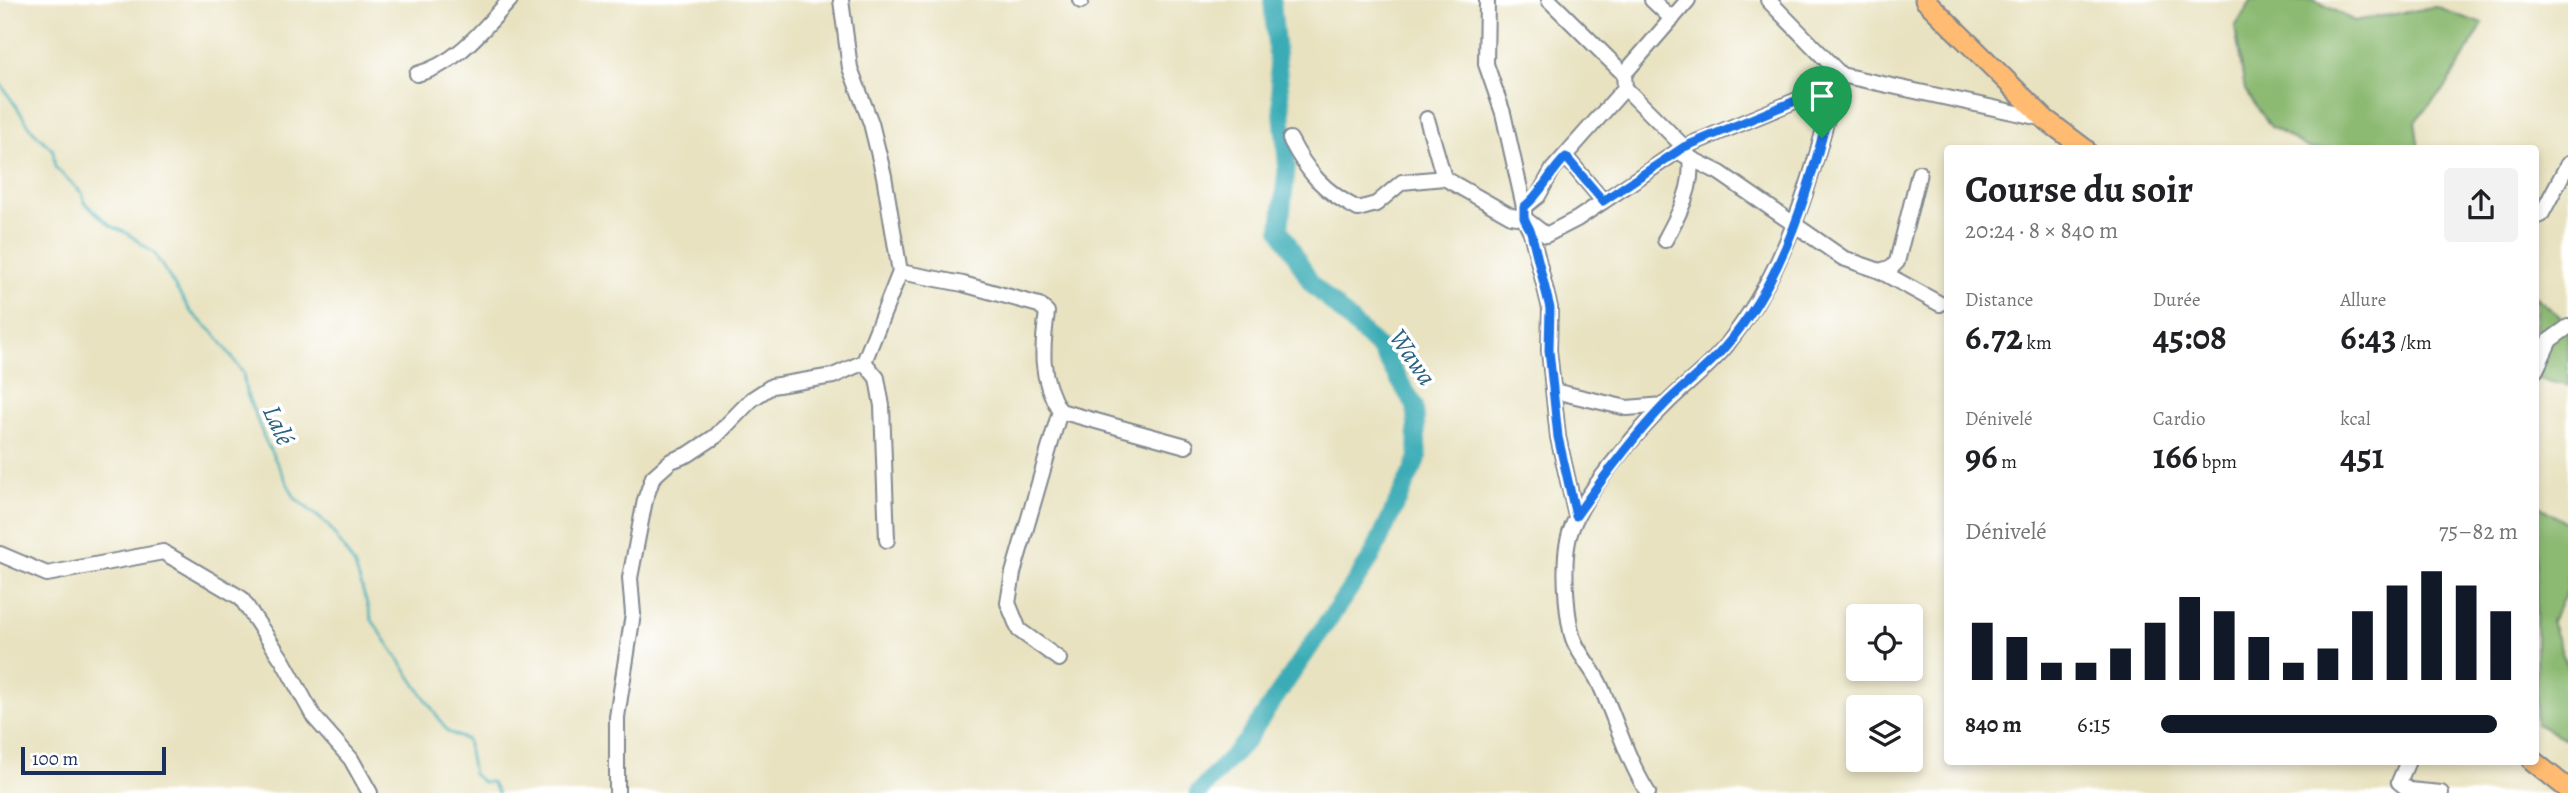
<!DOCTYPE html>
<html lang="fr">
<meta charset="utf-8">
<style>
body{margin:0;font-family:Alegreya,serif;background:#f2f2f2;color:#202124;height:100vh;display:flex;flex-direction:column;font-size:26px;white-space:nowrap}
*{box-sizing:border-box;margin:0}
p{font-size:23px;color:#757577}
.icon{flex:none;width:38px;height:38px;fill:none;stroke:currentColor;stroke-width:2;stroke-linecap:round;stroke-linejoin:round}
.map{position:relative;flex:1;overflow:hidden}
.details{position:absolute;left:1944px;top:145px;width:595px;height:620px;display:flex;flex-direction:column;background:#fff;border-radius:7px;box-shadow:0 4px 10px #0003}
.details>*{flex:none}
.controls{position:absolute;left:1846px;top:604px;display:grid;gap:14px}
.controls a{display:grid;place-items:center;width:77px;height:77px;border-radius:7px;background:#fff;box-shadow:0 4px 10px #0003;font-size:35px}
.scale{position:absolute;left:21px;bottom:18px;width:145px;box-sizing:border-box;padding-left:7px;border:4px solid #1b2f5e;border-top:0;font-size:19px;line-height:24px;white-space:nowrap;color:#1b2f5e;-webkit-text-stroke:5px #fff;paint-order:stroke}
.pin{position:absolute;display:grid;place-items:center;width:60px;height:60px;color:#fff;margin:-72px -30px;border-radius:50% 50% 50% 0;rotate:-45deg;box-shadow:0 0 7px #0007}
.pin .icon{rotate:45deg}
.round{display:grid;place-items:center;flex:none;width:74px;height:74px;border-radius:7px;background:#f2f2f2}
.overview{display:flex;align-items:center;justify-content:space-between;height:119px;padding:0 21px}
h1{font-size:38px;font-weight:600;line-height:52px}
.stats{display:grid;grid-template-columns:repeat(3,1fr);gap:10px;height:119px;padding:7px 21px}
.stats div{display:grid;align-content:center}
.stats b{font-size:35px;font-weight:600}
.stats small{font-size:19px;font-weight:400}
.stats p{font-size:19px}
.chart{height:196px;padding:14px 21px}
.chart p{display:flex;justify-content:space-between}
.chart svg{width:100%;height:126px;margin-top:7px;stroke:#111827;stroke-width:6}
ul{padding:0 21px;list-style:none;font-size:23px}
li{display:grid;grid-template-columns:112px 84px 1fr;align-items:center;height:52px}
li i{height:18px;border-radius:9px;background:#111827}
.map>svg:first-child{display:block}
.forest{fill:#8cba72;stroke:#547468;stroke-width:2}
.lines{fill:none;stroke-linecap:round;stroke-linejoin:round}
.stream{stroke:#3bacb6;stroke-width:2.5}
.river{stroke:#3bacb6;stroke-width:18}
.minor-casing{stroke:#82888f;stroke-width:18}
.highway-casing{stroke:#82888f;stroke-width:23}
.minor{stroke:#fff;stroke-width:14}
.highway{stroke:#febb71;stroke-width:19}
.route-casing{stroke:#fff;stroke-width:14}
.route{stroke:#1a73e8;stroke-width:9}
.labels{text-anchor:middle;stroke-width:7;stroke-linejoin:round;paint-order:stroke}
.water-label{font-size:26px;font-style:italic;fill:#286181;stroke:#fff}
</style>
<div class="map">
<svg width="2568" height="793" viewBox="0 0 2568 793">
<rect width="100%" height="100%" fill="#fff"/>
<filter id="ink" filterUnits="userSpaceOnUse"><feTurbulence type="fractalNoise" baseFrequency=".0143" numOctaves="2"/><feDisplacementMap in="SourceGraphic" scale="14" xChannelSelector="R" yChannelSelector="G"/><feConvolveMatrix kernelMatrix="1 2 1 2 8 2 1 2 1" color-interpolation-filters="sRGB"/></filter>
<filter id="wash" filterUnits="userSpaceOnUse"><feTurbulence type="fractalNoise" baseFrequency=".00686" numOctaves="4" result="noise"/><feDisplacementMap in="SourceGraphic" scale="28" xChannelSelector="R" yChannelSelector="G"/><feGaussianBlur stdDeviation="1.57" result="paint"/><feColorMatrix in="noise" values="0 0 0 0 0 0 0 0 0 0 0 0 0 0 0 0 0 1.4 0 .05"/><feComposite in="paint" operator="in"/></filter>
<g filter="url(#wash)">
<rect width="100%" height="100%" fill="#e8e2c0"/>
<g class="forest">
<polygon points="2252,0 2315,0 2354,21 2435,7 2483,24 2446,87 2415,121 2419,149 2310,149 2271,127 2245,90 2235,27"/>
<polygon points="2536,297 2568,323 2568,386 2536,378"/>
<polygon points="2536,504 2568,524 2568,590 2551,621 2568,669 2568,740 2536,724"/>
</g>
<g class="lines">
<polyline class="stream" points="0,83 33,131 53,150 55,167 83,194 85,203 111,226 127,233 154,253 191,312 216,335 243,373 246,392 265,440 295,498 328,525 355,566 372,620 448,732 467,740 473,774 482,782 491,782 498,793"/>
<polyline class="river" points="1198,793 1246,741 1371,558 1418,458 1415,406 1380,349 1311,283 1280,229 1287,166 1272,0"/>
</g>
</g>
<g filter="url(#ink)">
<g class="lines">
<g class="minor-casing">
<g id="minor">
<polyline points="1080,0 1081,1"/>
<polyline points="1487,0 1486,64 1503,113 1524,207 1524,218 1546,235 1577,219 1684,147 1836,84"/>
<polyline points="1549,0 1624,74"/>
<polyline points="1652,0 1672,19"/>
<polyline points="1688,0 1624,74 1625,88 1684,147 1690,158 1720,173 1843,258 1880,271 1892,267 1897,262 1919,173"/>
<polyline points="1768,0 1841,75"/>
<path d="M417,74C457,64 482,30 510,0"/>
<polyline points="1427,119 1444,178"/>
<path d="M1290,139C1307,172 1324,192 1358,209L1376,204L1402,182L1444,178L1511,216L1524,218L1531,232L1550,308L1549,350L1558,437L1576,516"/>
<polyline points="1566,157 1603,201"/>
<polyline points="1524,207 1538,196 1553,169 1625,88"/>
<polyline points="2536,217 2541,215 2568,164"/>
<path d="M1665,240C1679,214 1694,187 1690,158L1684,155"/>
<polyline points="1880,271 1940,304"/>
<path d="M900,272L963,284L1039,305L1047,312C1042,348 1039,378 1060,411L1013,573L1008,603L1019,630L1059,659"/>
<polyline points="864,362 877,378 882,406 887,540"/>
<polyline points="2536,370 2550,340 2568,327"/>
<polyline points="1554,391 1627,408 1664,405"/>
<polyline points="1060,411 1186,446"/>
<polyline points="0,554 47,574 163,552 241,598 283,661 314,717 351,759 370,793"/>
<polyline points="2408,761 2399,782 2409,790 2441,793"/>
<polyline points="617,793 617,717 633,614 630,578 645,500 653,477 671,461 689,454 716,436 752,399 772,386 833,376 864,362 900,272 884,176 871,123 850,68 841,0"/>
<path d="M1648,793C1627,759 1617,723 1601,687C1594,669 1574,650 1571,631C1566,608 1563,564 1568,541C1576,499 1638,431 1669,401C1687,383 1710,366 1726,346C1789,266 1811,180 1836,84L1841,75L2045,119"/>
</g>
</g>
<g class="highway-casing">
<g id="highway">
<polyline points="1925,0 2045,119 2085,149"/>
<polyline points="2533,761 2568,789"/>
</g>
</g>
<use href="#minor" class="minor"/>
<use href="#highway" class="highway"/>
</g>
</g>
<g class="lines" filter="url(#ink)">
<g class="route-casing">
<path id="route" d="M1836,84C1812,177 1789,274 1724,348C1707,368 1685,384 1666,403C1632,438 1604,476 1576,516L1558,437L1549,350L1550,308L1531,232L1524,218V207C1542,193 1549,173 1566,157L1603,201L1684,147Z"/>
</g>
<use href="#route" class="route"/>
</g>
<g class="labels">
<g class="water-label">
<text transform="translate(1413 357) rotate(56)" y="9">Wawa</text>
<text transform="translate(279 425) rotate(66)" y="9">Lalé</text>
</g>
</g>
</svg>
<div class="controls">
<a><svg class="icon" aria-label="locate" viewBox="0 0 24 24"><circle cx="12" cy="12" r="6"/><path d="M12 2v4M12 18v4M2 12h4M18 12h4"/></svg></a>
<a><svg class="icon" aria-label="layers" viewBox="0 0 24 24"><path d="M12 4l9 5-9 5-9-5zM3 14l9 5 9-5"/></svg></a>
</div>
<div class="scale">100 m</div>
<div class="pin" style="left:1822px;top:138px;background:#1e9e55"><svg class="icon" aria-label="arrive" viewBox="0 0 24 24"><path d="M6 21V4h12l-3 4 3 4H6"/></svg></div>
<section class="details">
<div class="overview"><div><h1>Course du soir</h1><p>20:24 · 8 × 840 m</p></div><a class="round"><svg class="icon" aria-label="share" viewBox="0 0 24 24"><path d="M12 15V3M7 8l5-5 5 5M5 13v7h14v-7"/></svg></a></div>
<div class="stats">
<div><p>Distance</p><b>6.72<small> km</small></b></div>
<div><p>Durée</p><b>45:08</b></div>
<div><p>Allure</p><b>6:43<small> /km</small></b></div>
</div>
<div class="stats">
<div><p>Dénivelé</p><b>96<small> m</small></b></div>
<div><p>Cardio</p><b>166<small> bpm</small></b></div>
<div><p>kcal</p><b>451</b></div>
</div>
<div class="chart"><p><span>Dénivelé</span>75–82 m</p>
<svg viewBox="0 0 160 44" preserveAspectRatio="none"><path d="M5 44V24M15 44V29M25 44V38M35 44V38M45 44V33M55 44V24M65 44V15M75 44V20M85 44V29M95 44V38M105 44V33M115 44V20M125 44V11M135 44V6M145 44V11M155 44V20"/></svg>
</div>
<ul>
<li><b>840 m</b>6:15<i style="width:94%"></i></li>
</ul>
</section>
</div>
